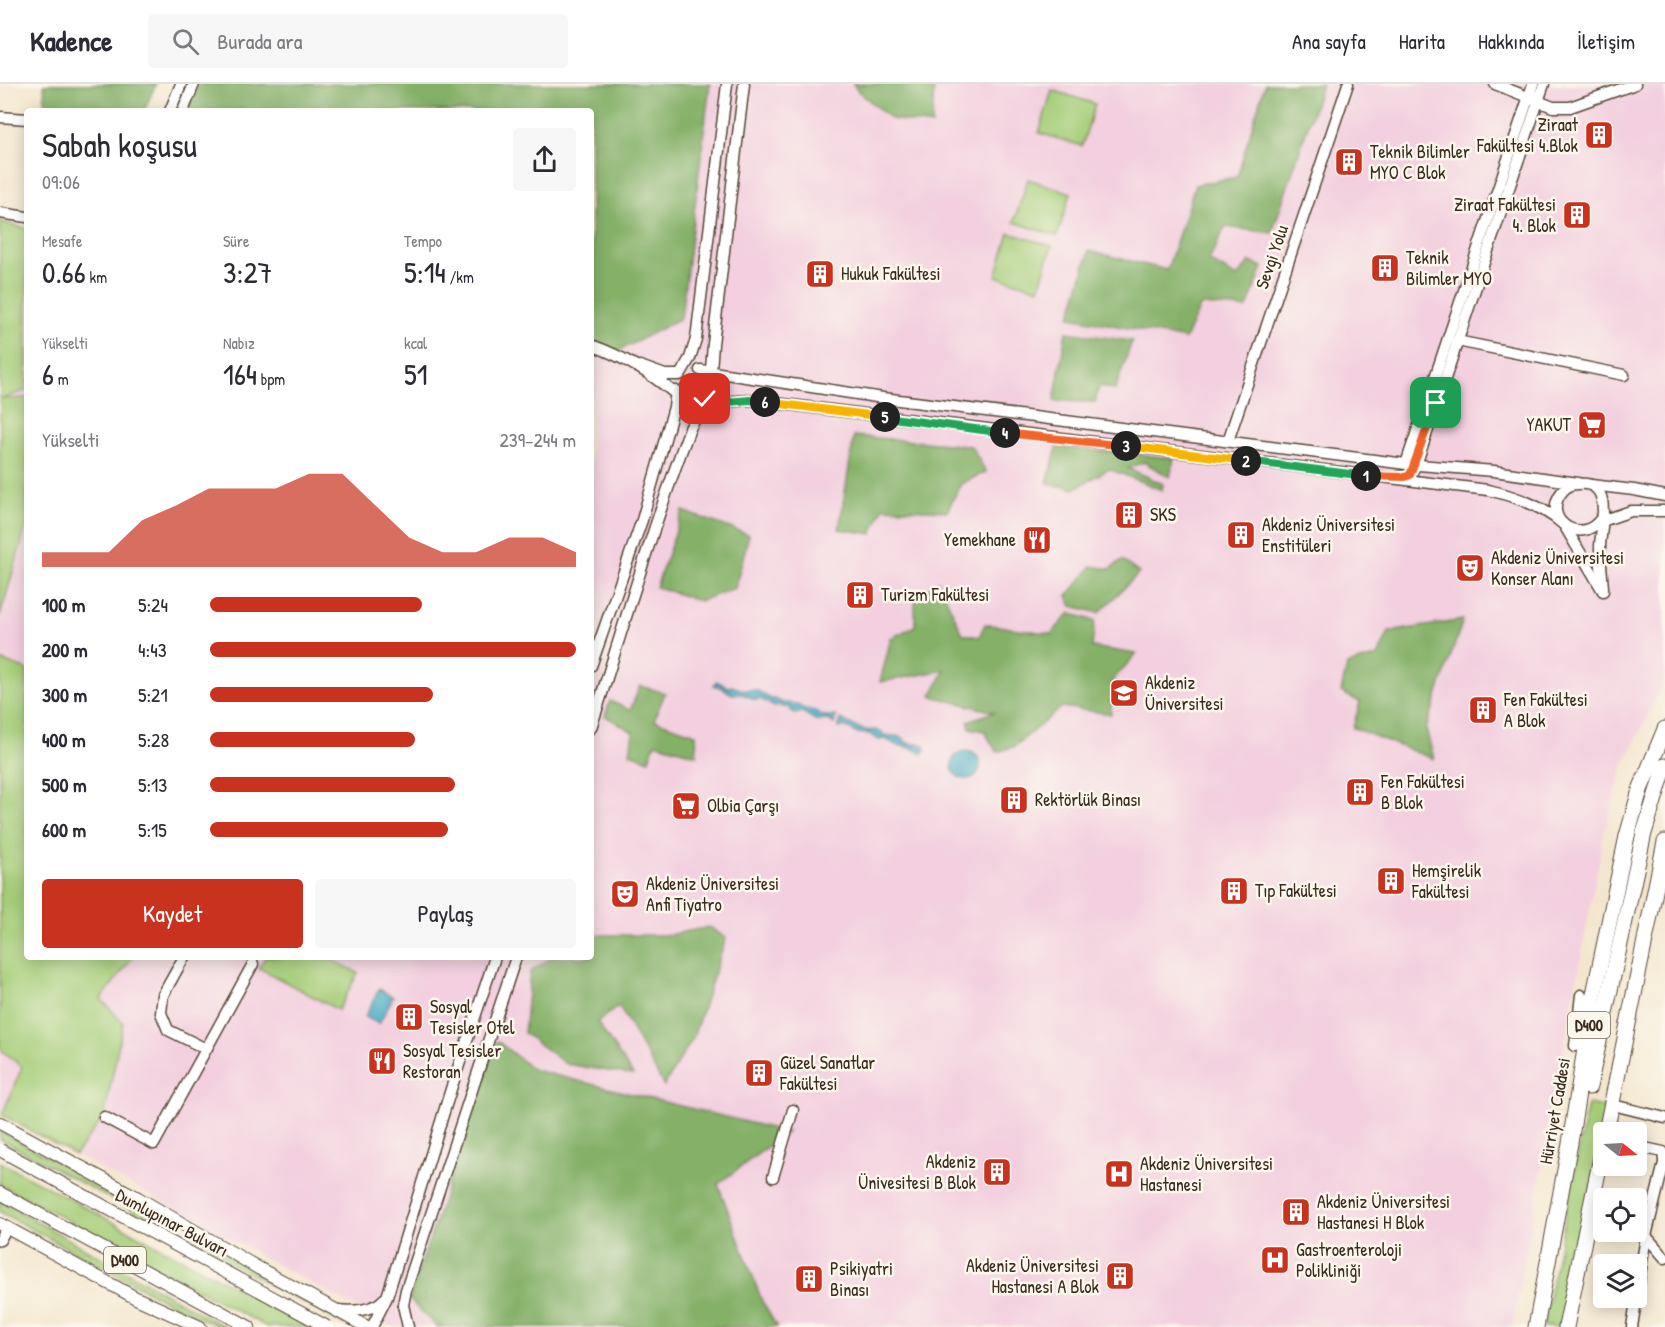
<!DOCTYPE html>
<html lang="tr">
<meta charset="utf-8">
<style>
body{margin:0;font-family:"Patrick Hand",sans-serif;background:#f7f7f7;color:#2b2b33;height:100vh;display:flex;flex-direction:column;font-size:22px;white-space:nowrap}
*{box-sizing:border-box;margin:0}
p{font-size:20px;color:#7c7c81}
.icon{flex:none;width:33px;height:33px;fill:none;stroke:currentColor;stroke-width:2;stroke-linecap:round;stroke-linejoin:round}
.map{position:relative;flex:1;overflow:hidden}
.panel{position:absolute;left:24px;top:24px;width:570px;height:852px;display:flex;flex-direction:column;background:#fff;border-radius:6px;box-shadow:0 3px 15px #0003}
.panel>*{flex:none}
.needle{width:39px;rotate:108deg}
.fabs{position:absolute;left:1593px;top:1038px;display:grid;gap:12px}
.fabs a{display:grid;place-items:center;width:54px;height:54px;border-radius:6px;background:#fff;box-shadow:0 3px 15px #0003;font-size:30px}
.pin{position:absolute;display:grid;place-items:center;width:51px;height:51px;color:#fff;margin:-26px;border-radius:12px;box-shadow:0 3px 9px #0006}
.km{position:absolute;width:30px;height:30px;margin:-15px;border-radius:50%;background:#222;color:#fff;font-size:16px;line-height:30px;text-align:center}
.round{display:grid;place-items:center;flex:none;width:63px;height:63px;border-radius:6px;background:#f7f7f7}
.overview{display:flex;align-items:center;justify-content:space-between;height:102px;padding:0 18px}
h1{font-size:33px;font-weight:600;line-height:45px}
.stats{display:grid;grid-template-columns:repeat(3,1fr);gap:9px;height:102px;padding:6px 18px}
.stats div{display:grid;align-content:center}
.stats b{font-size:30px;font-weight:600}
.stats small{font-size:16px;font-weight:400}
.stats p{font-size:16px}
.chart{height:168px;padding:12px 18px}
.chart p{display:flex;justify-content:space-between}
.chart svg{width:100%;height:108px;margin-top:6px;fill:#c8321e;opacity:.7}
.action{display:flex;gap:12px;margin-top:auto;padding:12px 18px}
.action a{flex:1;height:69px;border-radius:6px;background:#c8321e;color:#fff;font-size:24px;font-weight:600;line-height:69px;text-align:center}
.action a+a{background:#f7f7f7;color:#2b2b33}
ul{padding:0 18px;list-style:none;font-size:20px}
li{display:grid;grid-template-columns:96px 72px 1fr;align-items:center;height:45px}
li i{height:15px;border-radius:8px;background:#c8321e}
header{display:flex;align-items:center;gap:36px;box-sizing:border-box;height:84px;padding:0 30px;background:#fff;border-bottom:2px solid #e1e1e2}
header strong{font-size:28px}
nav{display:flex;gap:33px;margin-inline-start:auto;font-size:21px}
.search{width:420px;height:54px;background:#f7f7f7;display:flex;align-items:center;gap:15px;box-sizing:border-box;padding:0 21px;border-radius:6px;color:#7c7c81;font-size:22px}
.map>svg:first-child{display:block}
.built{fill:#f3cfdf}
.green{fill:#a5cd78;stroke:#707c4b;stroke-width:1.5}
.forest{fill:#84b068;stroke:#606d43;stroke-width:1.5}
.water{fill:#43a9c3;stroke:#3f6a70;stroke-width:1.5}
.lines{fill:none;stroke-linecap:round;stroke-linejoin:round}
.minor-casing{stroke:#574638;stroke-width:13}
.major-casing{stroke:#574638;stroke-width:14}
.highway-casing{stroke:#574638;stroke-width:17}
.minor{stroke:#fff;stroke-width:10}
.major{stroke:#fff;stroke-width:12}
.highway{stroke:#fff;stroke-width:15}
.major-bridge-casing{stroke:#574638;stroke-width:14;stroke-linecap:butt}
.major-bridge{stroke:#fff;stroke-width:12}
.split-1-casing{stroke:#fff;stroke-width:12}
.split-2-casing{stroke:#fff;stroke-width:12}
.split-3-casing{stroke:#fff;stroke-width:12}
.split-4-casing{stroke:#fff;stroke-width:12}
.split-5-casing{stroke:#fff;stroke-width:12}
.split-6-casing{stroke:#fff;stroke-width:12}
.split-7-casing{stroke:#fff;stroke-width:12}
.split-1{stroke:#f0652b;stroke-width:8}
.split-2{stroke:#22a559;stroke-width:8}
.split-3{stroke:#f5b400;stroke-width:8}
.split-4{stroke:#f0652b;stroke-width:8}
.split-5{stroke:#22a559;stroke-width:8}
.split-6{stroke:#f5b400;stroke-width:8}
.split-7{stroke:#22a559;stroke-width:8}
.labels{text-anchor:middle;stroke-width:5;stroke-linejoin:round;paint-order:stroke}
.shield{fill:#fbf7ec;stroke:#75685c;stroke-width:1.5}
.shield-label{font-size:16px;font-weight:bold;fill:#3b2a1e}
.poi-label{font-size:18px;fill:#3b2a1e;stroke:#fbf7ec;text-anchor:start}
.street-label{font-size:18px;fill:#3b2a1e;stroke:#fbf7ec}
</style>
<header>
<strong>Kadence</strong>
<div class="search"><svg class="icon" aria-label="search" viewBox="0 0 24 24"><circle cx="10" cy="10" r="6"/><path d="M15 15l6 6"/></svg>Burada ara</div>
<nav><a>Ana sayfa</a><a>Harita</a><a>Hakkında</a><a>İletişim</a></nav>
</header>
<div class="map">
<svg width="1665" height="1243" viewBox="0 0 1665 1243">
<rect width="100%" height="100%" fill="#fbf7ec"/>
<filter id="ink" filterUnits="userSpaceOnUse"><feTurbulence type="fractalNoise" baseFrequency=".0167" numOctaves="2"/><feDisplacementMap in="SourceGraphic" scale="12" xChannelSelector="R" yChannelSelector="G"/><feConvolveMatrix kernelMatrix="1 2 1 2 8 2 1 2 1" color-interpolation-filters="sRGB"/></filter>
<filter id="wash" filterUnits="userSpaceOnUse"><feTurbulence type="fractalNoise" baseFrequency=".008" numOctaves="4" result="noise"/><feDisplacementMap in="SourceGraphic" scale="24" xChannelSelector="R" yChannelSelector="G"/><feGaussianBlur stdDeviation="1.35" result="paint"/><feColorMatrix in="noise" values="0 0 0 0 0 0 0 0 0 0 0 0 0 0 0 0 0 1.4 0 .05"/><feComposite in="paint" operator="in"/></filter>
<g filter="url(#wash)">
<rect width="100%" height="100%" fill="#f4e6ce"/>
<polygon class="built" points="198,0 1665,0 1665,595 1623,683 1604,749 1512,1243 392,1243 0,1030 0,314 27,288 27,873 591,873 591,27"/>
<g class="green">
<polygon points="1052,6 1095,20 1082,62 1039,49"/>
<polygon points="1028,95 1071,109 1057,152 1014,138"/>
<polygon points="0,137 27,145 27,306 2,315 27,314 27,440 0,532"/>
<polygon points="1009,149 1052,162 1039,205 996,192"/>
<polygon points="0,576 27,586 27,873 133,873 101,915 123,939 104,1033 75,1071 2,1031 22,983 0,965"/>
<polygon points="265,873 328,873 358,889 338,926 259,884"/>
<polygon points="1588,1020 1609,1024 1560,1243 1543,1243"/>
<polygon points="0,1047 348,1237 343,1240 0,1055"/>
<polygon points="0,1078 310,1243 267,1243 0,1100"/>
<polygon points="0,1117 225,1243 220,1243 192,1231 0,1128"/>
</g>
<g class="forest">
<polygon points="44,0 156,0 144,27 45,27"/>
<polygon points="198,0 710,0 681,234 615,269 591,261 591,27 187,27"/>
<polygon points="853,0 934,0 932,41 891,35 859,8"/>
<polygon points="1265,0 1322,0 1272,149 1225,143 1209,177 1237,193 1250,178 1263,183 1247,224 1201,221 1185,255 1070,233 1089,167 1167,186 1195,101 1237,93"/>
<polygon points="1066,248 1132,257 1115,306 1099,302 1095,318 1054,317"/>
<polygon points="854,352 971,362 986,388 961,400 947,427 883,424 872,450 839,445"/>
<polygon points="1057,363 1174,374 1170,393 1144,378 1128,384 1163,400 1162,406 1109,385 1074,405 1047,399"/>
<polygon points="683,427 749,451 735,504 700,517 656,503"/>
<polygon points="1122,476 1139,489 1099,529 1072,522 1067,512 1092,482 1110,485"/>
<polygon points="938,497 963,550 979,553 985,540 1051,550 1070,529 1095,537 1092,563 1136,570 1112,597 1111,630 1062,623 1015,662 997,668 984,647 970,644 968,637 994,628 931,612 945,586 880,598 891,554 915,542 915,515"/>
<polygon points="1463,536 1426,645 1434,675 1353,644 1360,618 1341,608 1347,581 1378,572 1389,548"/>
<polygon points="640,602 665,609 654,636 696,650 697,671 655,659 649,676 630,669 633,648 605,632 610,617 630,626"/>
<polygon points="710,843 726,854 693,954 664,1002 619,922 597,938 633,991 566,980 524,949 530,888 552,873 591,873 591,851 668,851"/>
<polygon points="497,957 534,986 787,1048 718,1100 762,1217 777,1243 437,1243 409,1215"/>
</g>
<g class="water">
<path d="M716,597L728,603L732,602L743,606H756L771,615H775L783,619L798,620L802,624L816,627L823,632H836L834,640L829,636L817,637L802,628L795,630L788,623H782L780,621L774,623L761,615L755,616C747,612 741,608 732,610L721,603L714,602Z"/>
<path d="M840,635C848,638 857,644 865,646C874,648 877,643 884,651L902,653L907,659L924,661L926,666L922,670L912,664L896,661L886,655L879,656L870,650L856,649L844,642L839,644Z"/>
<circle cx="966" cy="681" r="14"/>
<polygon points="379,905 393,913 379,940 365,933"/>
</g>
</g>
<g filter="url(#ink)">
<g class="lines">
<g class="minor-casing">
<g id="minor">
<polyline points="1495,0 1553,23 1570,23 1635,0"/>
<polyline points="170,27 181,0"/>
<polyline points="183,27 194,0"/>
<polyline points="0,33 27,35"/>
<polyline points="0,129 27,133"/>
<polyline points="1457,257 1624,291"/>
<path d="M591,261C625,273 651,289 678,312"/>
<polyline points="640,282 665,291 680,291 690,274 696,255 727,0"/>
<polyline points="700,286 883,314 1406,380 1494,387 1578,399"/>
<polyline points="710,299 713,260 744,0"/>
<path d="M694,320L750,316L1488,406C1515,412 1543,422 1564,441L1603,507"/>
<polyline points="1228,357 1348,0"/>
<polyline points="1406,380 1533,0"/>
<polyline points="1398,393 1410,391 1416,381 1544,0"/>
<polyline points="1591,401 1634,406 1665,412"/>
<polyline points="1599,438 1631,427 1665,427"/>
<path d="M1603,504C1602,490 1600,476 1600,462C1601,442 1614,396 1578,400C1570,400 1563,405 1559,412C1544,440 1586,463 1603,431"/>
<polyline points="591,582 642,436 674,323 676,307"/>
<path d="M591,644C623,545 652,444 689,347C694,334 704,324 709,311"/>
<polyline points="184,873 163,911 161,929 168,946 206,965"/>
<polyline points="1575,962 1581,911"/>
<polyline points="1617,1022 1665,1034"/>
<polyline points="104,1033 154,1060 253,880"/>
<polyline points="1636,1062 1663,1068 1664,1077"/>
<polyline points="773,1093 793,1026"/>
<polyline points="1646,1152 1665,1174"/>
<polyline points="0,1156 7,1143"/>
<path d="M337,1226C352,1228 374,1227 384,1215"/>
<polyline points="372,1243 387,1213 451,1005 495,873"/>
<polyline points="408,1243 403,1221 406,1206 516,873"/>
<polyline points="1632,1243 1646,1152 1665,1075"/>
</g>
</g>
<g class="major-casing">
<g id="major">
<polyline points="0,1039 138,1114 260,1185 367,1243"/>
<polyline points="0,1109 249,1243"/>
<polyline points="0,1140 136,1214 200,1243"/>
</g>
</g>
<g class="highway-casing">
<g id="highway">
<polyline points="1589,1003 1644,749 1665,682"/>
<polyline points="1606,1048 1665,758"/>
<polyline points="1536,1243 1570,1059 1593,915 1627,752 1640,706 1665,645"/>
<polyline points="1566,1243 1604,1059"/>
</g>
</g>
<use href="#minor" class="minor"/>
<use href="#major" class="major"/>
<use href="#highway" class="highway"/>
<g class="major-bridge-casing">
<polyline id="major-bridge" points="0,1066 327,1243"/>
</g>
<use href="#major-bridge" class="major-bridge"/>
</g>
</g>
<g class="lines" filter="url(#ink)">
<g class="split-1-casing">
<polyline id="split-1" points="1366,392 1405,393 1410,391 1436,319"/>
</g>
<g class="split-2-casing">
<polyline id="split-2" points="1246,377 1366,392"/>
</g>
<g class="split-3-casing">
<polyline id="split-3" points="1126,362 1246,377"/>
</g>
<g class="split-4-casing">
<polyline id="split-4" points="1005,349 1126,362"/>
</g>
<g class="split-5-casing">
<polyline id="split-5" points="885,333 1005,349"/>
</g>
<g class="split-6-casing">
<polyline id="split-6" points="765,318 885,333"/>
</g>
<g class="split-7-casing">
<polyline id="split-7" points="705,315 708,310 705,320 750,316 765,318"/>
</g>
<use href="#split-1" class="split-1"/>
<use href="#split-2" class="split-2"/>
<use href="#split-3" class="split-3"/>
<use href="#split-4" class="split-4"/>
<use href="#split-5" class="split-5"/>
<use href="#split-6" class="split-6"/>
<use href="#split-7" class="split-7"/>
</g>
<defs>
<g id="building-square" transform="scale(1.5)"><rect x="-9" y="-9" width="18" height="18" rx="4" fill="#c8321e" stroke="#fbf7ec"/><path d="M-4-6H4V6H1V3H-1V6H-4ZM-2.5-4.3h1.7v1.8h-1.7ZM.8-4.3h1.7v1.8H.8ZM-2.5-1h1.7V.8h-1.7ZM.8-1h1.7V.8H.8Z" fill="#fff"/></g>
<g id="supermarket-square" transform="scale(1.5)"><rect x="-9" y="-9" width="18" height="18" rx="4" fill="#c8321e" stroke="#fbf7ec"/><path d="M-6-5.5h2.5l.6 2H6L4.5 2H-2.5L-4.4-4H-6ZM-1.5 3.2a1.3 1.3 0 1 0 .1 0ZM3 3.2a1.3 1.3 0 1 0 .1 0Z" fill="#fff"/></g>
<g id="restaurant-square" transform="scale(1.5)"><rect x="-9" y="-9" width="18" height="18" rx="4" fill="#c8321e" stroke="#fbf7ec"/><path d="M-5-6h1v4h1v-4h1v4h1v-4h1v5L-1.5 .5V6h-2V.5L-5-1ZM5-6V6H3V1.5H1.5Q1.5-4 5-6Z" fill="#fff"/></g>
<g id="theatre-square" transform="scale(1.5)"><rect x="-9" y="-9" width="18" height="18" rx="4" fill="#c8321e" stroke="#fbf7ec"/><path d="M-5-5.5Q0-4 5-5.5V0Q5 5 0 6Q-5 5-5 0ZM-3.3-2.5H-1v1.5H-3.3ZM1-2.5H3.3v1.5H1ZM-2.8 1Q0 5.5 2.8 1Z" fill="#fff"/></g>
<g id="university-square" transform="scale(1.5)"><rect x="-9" y="-9" width="18" height="18" rx="4" fill="#c8321e" stroke="#fbf7ec"/><path d="M0-5L7-2L0 1L-7-2ZM-4 1L0 2.5L4 1V4Q0 6-4 4Z" fill="#fff"/></g>
<g id="hospital-square" transform="scale(1.5)"><rect x="-9" y="-9" width="18" height="18" rx="4" fill="#c8321e" stroke="#fbf7ec"/><path d="M-5-5h3v3.5h4V-5h3V5h-3V1.5h-4V5h-3Z" fill="#fff"/></g>
</defs>
<g fill-rule="evenodd">
<use href="#building-square" x="1599" y="51"/>
<use href="#building-square" x="1349" y="78"/>
<use href="#building-square" x="1577" y="131"/>
<use href="#building-square" x="1385" y="184"/>
<use href="#building-square" x="820" y="190"/>
<use href="#supermarket-square" x="1592" y="341"/>
<use href="#building-square" x="1129" y="431"/>
<use href="#building-square" x="1241" y="451"/>
<use href="#restaurant-square" x="1037" y="456"/>
<use href="#theatre-square" x="1470" y="484"/>
<use href="#building-square" x="860" y="511"/>
<use href="#university-square" x="1124" y="609"/>
<use href="#building-square" x="1483" y="626"/>
<use href="#building-square" x="1360" y="708"/>
<use href="#building-square" x="1014" y="716"/>
<use href="#supermarket-square" x="686" y="722"/>
<use href="#building-square" x="1391" y="797"/>
<use href="#building-square" x="1234" y="807"/>
<use href="#theatre-square" x="625" y="810"/>
<use href="#building-square" x="409" y="933"/>
<use href="#restaurant-square" x="382" y="977"/>
<use href="#building-square" x="759" y="989"/>
<use href="#building-square" x="997" y="1088"/>
<use href="#hospital-square" x="1119" y="1090"/>
<use href="#building-square" x="1296" y="1128"/>
<use href="#hospital-square" x="1275" y="1176"/>
<use href="#building-square" x="1120" y="1192"/>
<use href="#building-square" x="809" y="1195"/>
</g>
<g class="labels">
<g class="shield">
<rect x="1568" y="928" width="42" height="26" rx="4.5"/>
<rect x="104" y="1163" width="42" height="26" rx="4.5"/>
</g>
<g class="shield-label">
<text x="1589" y="947">D400</text>
<text x="125" y="1182">D400</text>
</g>
<g class="poi-label">
<text x="1578" y="47" text-anchor="end">Ziraat<tspan x="1578" dy="21">Fakültesi 4.Blok</tspan></text>
<text x="1370" y="74">Teknik Bilimler<tspan x="1370" dy="21">MYO C Blok</tspan></text>
<text x="1556" y="127" text-anchor="end">Ziraat Fakültesi<tspan x="1556" dy="21">4. Blok</tspan></text>
<text x="1406" y="180">Teknik<tspan x="1406" dy="21">Bilimler MYO</tspan></text>
<text x="841" y="196">Hukuk Fakültesi</text>
<text x="1571" y="347" text-anchor="end">YAKUT</text>
<text x="1150" y="437">SKS</text>
<text x="1262" y="447">Akdeniz Üniversitesi<tspan x="1262" dy="21">Enstitüleri</tspan></text>
<text x="1016" y="462" text-anchor="end">Yemekhane</text>
<text x="1491" y="480">Akdeniz Üniversitesi<tspan x="1491" dy="21">Konser Alanı</tspan></text>
<text x="881" y="517">Turizm Fakültesi</text>
<text x="1145" y="605">Akdeniz<tspan x="1145" dy="21">Üniversitesi</tspan></text>
<text x="1504" y="622">Fen Fakültesi<tspan x="1504" dy="21">A Blok</tspan></text>
<text x="1381" y="704">Fen Fakültesi<tspan x="1381" dy="21">B Blok</tspan></text>
<text x="1035" y="722">Rektörlük Binası</text>
<text x="707" y="728">Olbia Çarşı</text>
<text x="1412" y="793">Hemşirelik<tspan x="1412" dy="21">Fakültesi</tspan></text>
<text x="646" y="806">Akdeniz Üniversitesi<tspan x="646" dy="21">Anfi Tiyatro</tspan></text>
<text x="1255" y="813">Tıp Fakültesi</text>
<text x="430" y="929">Sosyal<tspan x="430" dy="21">Tesisler Otel</tspan></text>
<text x="403" y="973">Sosyal Tesisler<tspan x="403" dy="21">Restoran</tspan></text>
<text x="780" y="985">Güzel Sanatlar<tspan x="780" dy="21">Fakültesi</tspan></text>
<text x="976" y="1084" text-anchor="end">Akdeniz<tspan x="976" dy="21">Ünivesitesi B Blok</tspan></text>
<text x="1140" y="1086">Akdeniz Üniversitesi<tspan x="1140" dy="21">Hastanesi</tspan></text>
<text x="1317" y="1124">Akdeniz Üniversitesi<tspan x="1317" dy="21">Hastanesi H Blok</tspan></text>
<text x="1296" y="1172">Gastroenteroloji<tspan x="1296" dy="21">Polikliniği</tspan></text>
<text x="1099" y="1188" text-anchor="end">Akdeniz Üniversitesi<tspan x="1099" dy="21">Hastanesi A Blok</tspan></text>
<text x="830" y="1191">Psikiyatri<tspan x="830" dy="21">Binası</tspan></text>
</g>
<g class="street-label">
<text transform="translate(1272 173) rotate(-71)" y="6">Sevgi Yolu</text>
<text transform="translate(1555 1027) rotate(-80)" y="6">Hürriyet Caddesi</text>
<text transform="translate(172 1139) rotate(28)" y="6">Dumlupınar Bulvarı</text>
</g>
</g>
</svg>
<div class="fabs">
<a><svg class="needle" viewBox="-14 -14 28 28"><path d="M0-13l5 13h-10z" fill="#e53935"/><path d="M0 13l5-13h-10z" fill="#7c7c81"/></svg></a>
<a><svg class="icon" aria-label="locate" viewBox="0 0 24 24"><circle cx="12" cy="12" r="6"/><path d="M12 2v4M12 18v4M2 12h4M18 12h4"/></svg></a>
<a><svg class="icon" aria-label="layers" viewBox="0 0 24 24"><path d="M12 4l9 5-9 5-9-5zM3 14l9 5 9-5"/></svg></a>
</div>
<div class="pin" style="left:1436px;top:319px;background:#1e9e55"><svg class="icon" aria-label="arrive" viewBox="0 0 24 24"><path d="M6 21V4h12l-3 4 3 4H6"/></svg></div>
<div class="pin" style="left:705px;top:315px;background:#d93025"><svg class="icon" aria-label="check" viewBox="0 0 24 24"><path d="M5 12l5 5 9-10"/></svg></div>
<b class="km" style="left:1366px;top:392px">1</b>
<b class="km" style="left:1246px;top:377px">2</b>
<b class="km" style="left:1126px;top:362px">3</b>
<b class="km" style="left:1005px;top:349px">4</b>
<b class="km" style="left:885px;top:333px">5</b>
<b class="km" style="left:765px;top:318px">6</b>
<section class="panel">
<div class="overview"><div><h1>Sabah koşusu</h1><p>09:06</p></div><a class="round"><svg class="icon" aria-label="share" viewBox="0 0 24 24"><path d="M12 15V3M7 8l5-5 5 5M5 13v7h14v-7"/></svg></a></div>
<div class="stats">
<div><p>Mesafe</p><b>0.66<small> km</small></b></div>
<div><p>Süre</p><b>3:27</b></div>
<div><p>Tempo</p><b>5:14<small> /km</small></b></div>
</div>
<div class="stats">
<div><p>Yükselti</p><b>6<small> m</small></b></div>
<div><p>Nabız</p><b>164<small> bpm</small></b></div>
<div><p>kcal</p><b>51</b></div>
</div>
<div class="chart"><p><span>Yükselti</span>239–244 m</p>
<svg viewBox="0 0 160 44" preserveAspectRatio="none"><path d="M0 44V38L10 38L20 38L30 25L40 19L50 12L60 12L70 12L80 6L90 6L100 19L110 32L120 38L130 38L140 32L150 32L160 38V44z"/></svg>
</div>
<ul>
<li><b>100 m</b>5:24<i style="width:58%"></i></li>
<li><b>200 m</b>4:43<i style="width:100%"></i></li>
<li><b>300 m</b>5:21<i style="width:61%"></i></li>
<li><b>400 m</b>5:28<i style="width:56%"></i></li>
<li><b>500 m</b>5:13<i style="width:67%"></i></li>
<li><b>600 m</b>5:15<i style="width:65%"></i></li>
</ul>
<div class="action"><a>Kaydet</a><a>Paylaş</a></div>
</section>
</div>
